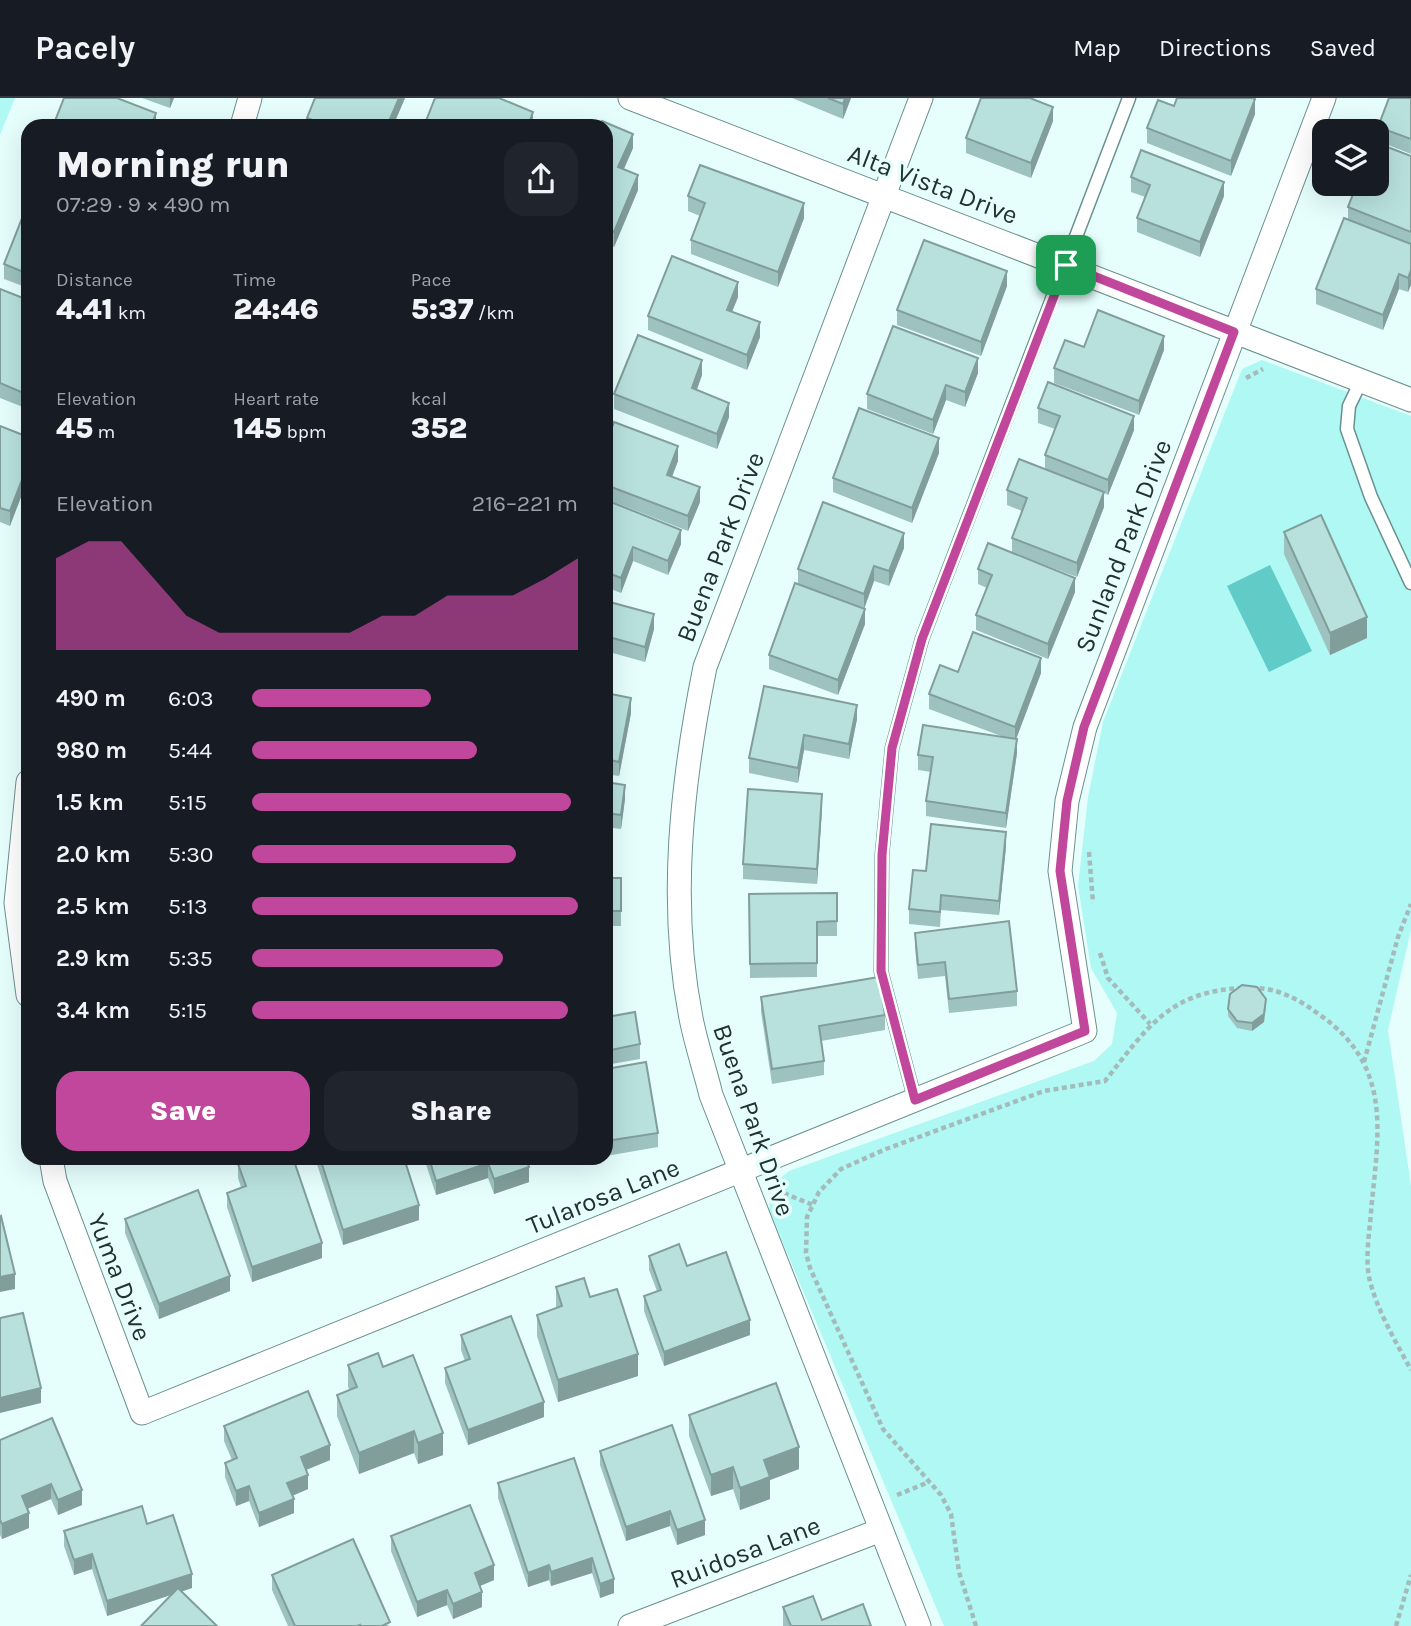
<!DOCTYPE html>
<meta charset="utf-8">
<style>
body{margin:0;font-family:Karla,sans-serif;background:#20242c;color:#f1f3f6;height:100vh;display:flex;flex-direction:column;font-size:26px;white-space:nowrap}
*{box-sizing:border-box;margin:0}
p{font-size:23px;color:#9ea1a6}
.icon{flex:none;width:38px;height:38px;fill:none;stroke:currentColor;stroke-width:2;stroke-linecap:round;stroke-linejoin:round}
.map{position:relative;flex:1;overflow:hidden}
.panel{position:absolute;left:21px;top:21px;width:592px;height:1046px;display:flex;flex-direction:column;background:#171b24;border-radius:21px;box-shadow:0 7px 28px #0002}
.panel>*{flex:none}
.buttons{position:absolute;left:1312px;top:21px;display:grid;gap:14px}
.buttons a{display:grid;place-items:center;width:77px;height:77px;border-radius:14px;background:#171b24;box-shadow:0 7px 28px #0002;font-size:35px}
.pin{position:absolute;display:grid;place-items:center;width:60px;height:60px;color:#fff;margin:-30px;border-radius:14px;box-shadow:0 4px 10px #0006}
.round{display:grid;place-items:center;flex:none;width:74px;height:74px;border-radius:21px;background:#20242c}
.overview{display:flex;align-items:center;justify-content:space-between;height:119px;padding:0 35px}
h1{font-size:38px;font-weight:800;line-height:52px}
.stats{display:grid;grid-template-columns:repeat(3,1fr);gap:10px;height:119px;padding:7px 35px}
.stats div{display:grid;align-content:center}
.stats b{font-size:30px;font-weight:800}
.stats small{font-size:19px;font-weight:400}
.stats p{font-size:19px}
.chart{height:196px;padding:14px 35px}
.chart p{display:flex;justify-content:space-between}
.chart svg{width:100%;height:126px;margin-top:7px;fill:#c0479b;opacity:.7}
.button{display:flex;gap:14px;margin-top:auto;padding:14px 35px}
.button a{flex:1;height:80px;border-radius:21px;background:#c0479b;color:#fff;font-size:28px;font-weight:800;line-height:80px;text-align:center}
.button a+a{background:#20242c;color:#f1f3f6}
ul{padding:0 35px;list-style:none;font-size:23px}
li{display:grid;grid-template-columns:112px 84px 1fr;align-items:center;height:52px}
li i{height:18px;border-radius:9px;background:#c0479b}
header{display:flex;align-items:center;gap:42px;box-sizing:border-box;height:98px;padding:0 35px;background:#171b24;border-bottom:2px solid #363941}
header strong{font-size:33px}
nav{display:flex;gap:38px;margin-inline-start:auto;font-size:24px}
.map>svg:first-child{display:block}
.green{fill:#aff8f4}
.water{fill:#61ccc7}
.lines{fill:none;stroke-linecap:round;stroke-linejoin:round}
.lane-casing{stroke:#6b918f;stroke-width:15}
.street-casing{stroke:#6b918f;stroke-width:25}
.path{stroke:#a5bbb9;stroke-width:4.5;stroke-dasharray:5 3.5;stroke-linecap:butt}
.lane{stroke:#fff;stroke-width:12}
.street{stroke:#fff;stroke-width:23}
.wall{fill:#9ec2bf}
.shaded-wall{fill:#819e9b}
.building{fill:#b8e1de;stroke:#819e9b;stroke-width:2}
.route-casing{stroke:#fff;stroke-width:14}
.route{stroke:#c0479b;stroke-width:9}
.labels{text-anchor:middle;stroke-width:7;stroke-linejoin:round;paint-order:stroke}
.street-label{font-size:26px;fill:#223231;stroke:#e6fffd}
</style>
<header>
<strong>Pacely</strong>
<nav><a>Map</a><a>Directions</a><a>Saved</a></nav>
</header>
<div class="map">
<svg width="1411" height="1528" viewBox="0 0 1411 1528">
<rect width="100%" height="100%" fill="#e6fffd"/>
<g class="green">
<polygon points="0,0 15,0 0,37"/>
<polygon points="1262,262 1411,318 1411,832 1388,932 1411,1088 1411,1528 944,1528 769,1112 771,1088 789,1073 1094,963 1112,946 1117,915 1091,870 1078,788 1088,699 1103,624 1242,271"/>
</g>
<polygon class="water" points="1270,467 1312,553 1269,574 1227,488"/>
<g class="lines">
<g class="lane-casing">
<g id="lane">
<polyline points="1361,283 1349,308 1347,331 1371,399 1411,485"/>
<polyline points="915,1002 881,873 882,757 892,650 922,541 1129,0"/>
</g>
</g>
<g class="street-casing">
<g id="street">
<polyline points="630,0 1411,302"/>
<polyline points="242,28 250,0"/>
<polyline points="28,684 16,805 28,897"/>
<polyline points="51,1060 55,1083 142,1315 1085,933 1060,773 1067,703 1085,629 1324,0"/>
<polyline points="630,1528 881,1432"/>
<path d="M919,1528L711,997C705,972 696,946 691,920C668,804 682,683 705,569L921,0"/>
</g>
</g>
<g class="path">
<polyline points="1246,280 1263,271"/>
<polyline points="1089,754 1093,805"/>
<polyline points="1100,855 1108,880 1150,926"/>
<path d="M1251,890C1277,889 1300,902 1320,917C1398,972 1376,1044 1370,1126C1368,1143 1366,1163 1369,1179C1376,1211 1396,1244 1411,1272"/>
<polyline points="1364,964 1398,839 1411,806"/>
<polyline points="776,1092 813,1107"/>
<polyline points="897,1397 929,1384"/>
<path d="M976,1528L959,1474L951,1416L941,1397L883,1331L810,1170L806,1155L807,1119L819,1094L841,1071L886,1051L1044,993L1105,983C1147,930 1169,893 1243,890"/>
<polyline points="1396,1528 1411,1477"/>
</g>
<use href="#lane" class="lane"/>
<use href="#street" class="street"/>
</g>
<g class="wall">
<polygon points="142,0 174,0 170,10"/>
<polygon points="315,0 405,0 393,28 307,28 307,20"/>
<polygon points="792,0 851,0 843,21"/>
<polygon points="1411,0 1411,56 1378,43 1378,29"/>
<polygon points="1174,8 1255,16 1231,78 1147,45 1147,30"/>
<polygon points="1053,23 1031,80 966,55 966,40"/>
<polygon points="606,28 633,50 624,71 638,92 614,149 606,145"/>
<polygon points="1411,58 1411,187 1408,194 1399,191 1383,232 1316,206 1316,191 1348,122 1348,109"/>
<polygon points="1131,79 1224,98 1200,159 1137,134 1137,120 1145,99 1131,94"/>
<polygon points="688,98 804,120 778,189 691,156 691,142 700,118 688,113"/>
<polygon points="28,105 28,190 4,181 4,166"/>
<polygon points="1007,188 981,258 897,227 897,212"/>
<polygon points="0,191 28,202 28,311 0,300"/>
<polygon points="738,199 732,214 760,239 747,272 648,232 648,218"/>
<polygon points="1084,249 1164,252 1139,317 1054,285 1054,270"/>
<polygon points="978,275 965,309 946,302 933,336 867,311 867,296"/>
<polygon points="702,277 697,292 729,319 717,351 614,311 614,296"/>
<polygon points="1038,310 1134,332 1108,397 1104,395 1104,409 1077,479 1020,458 1075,494 1048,561 976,532 976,517 987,490 978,486 978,471 1012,454 1012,440 1022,413 1007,407 1007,392 1045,371 1045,357 1055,331 1038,325"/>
<polygon points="0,328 28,339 10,428 0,424"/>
<polygon points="606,345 678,363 672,379 700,404 688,433 606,401"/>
<polygon points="939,355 912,425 833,394 833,380"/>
<polygon points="606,402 681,446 668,477 633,463 621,495 606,489"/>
<polygon points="1284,434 1367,540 1330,557 1284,456"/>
<polygon points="904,450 889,488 874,483 864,511 865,526 838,597 769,571 769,557 851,506 798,486 798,471"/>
<polygon points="606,503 654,531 645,564 609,554 606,564"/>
<polygon points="958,574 1041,575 1016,641 1017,655 1006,730 926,718 926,703 931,674 918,672 918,657 1001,638 929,611 929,596"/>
<polygon points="764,588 857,621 849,661 804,652 798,685 749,675 749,660"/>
<polygon points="606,595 631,615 619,678 606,676"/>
<polygon points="606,684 625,701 621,731 606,729"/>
<polygon points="822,711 817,786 743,781 743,766"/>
<polygon points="1006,749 999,817 941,812 940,829 909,826 909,811"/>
<rect x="606" y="780" width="15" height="48"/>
<polygon points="837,795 837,838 817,838 817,879 750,880 749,796"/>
<polygon points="915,835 1017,893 1017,908 949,915 945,878 918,881 915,849"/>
<polygon points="761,899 885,917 885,932 821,943 824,963 824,977 772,986 761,914"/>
<polygon points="1266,909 1264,924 1252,933 1237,930 1228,918 1228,911"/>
<polygon points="606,911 607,919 640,946 640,961 606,967"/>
<polygon points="606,971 658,1035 658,1049 606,1058"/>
<polygon points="315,1060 404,1060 419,1122 343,1147"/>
<polygon points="424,1060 526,1060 529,1084 494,1096 488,1080 436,1097"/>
<polygon points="562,1060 588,1060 563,1065"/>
<polygon points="238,1066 322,1160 252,1184 227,1109 227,1095 241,1089 238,1080"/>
<polygon points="125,1121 230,1193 159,1221 125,1135"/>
<polygon points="649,1158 750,1237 664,1268 644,1213 644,1198 657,1193 649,1172"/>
<polygon points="556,1189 638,1278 558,1304 537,1238 537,1217 556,1210"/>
<polygon points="461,1237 544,1319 468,1347 445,1285 445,1270 465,1263 461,1252"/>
<polygon points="348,1267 383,1269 443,1357 418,1366 414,1355 359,1376 337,1318 337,1297 350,1292 348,1289"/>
<polygon points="689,1317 799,1371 770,1382 770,1401 740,1412 733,1391 711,1398 689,1338"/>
<polygon points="224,1328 330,1362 306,1372 308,1391 292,1398 294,1415 259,1429 249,1403 236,1408 225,1379 225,1365 232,1362 224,1343"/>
<polygon points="0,1342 82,1407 58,1417 51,1401 27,1411 29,1430 2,1441 0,1437"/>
<polygon points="600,1353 705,1437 677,1447 670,1428 626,1443 600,1367"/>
<polygon points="574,1360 614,1495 600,1500 592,1475 551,1488 549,1482 528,1489 498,1400 498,1385"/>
<polygon points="147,1426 192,1490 107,1518 92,1471 74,1477 64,1448 64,1433"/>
<polygon points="391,1438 494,1482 480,1488 482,1509 453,1521 447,1507 417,1519 391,1453"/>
<polygon points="272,1477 390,1528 288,1528 272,1492"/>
<polygon points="783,1509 822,1522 871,1528 783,1528"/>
</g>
<g class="shaded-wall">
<polygon points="170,0 174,0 170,10"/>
<polygon points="399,0 405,0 393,28 387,28"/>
<polygon points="845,0 851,0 843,21 843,6"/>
<polygon points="1255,1 1255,16 1231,78 1231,63"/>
<polygon points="1053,9 1053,23 1031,80 1031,65"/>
<polygon points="533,14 533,28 528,28"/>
<polygon points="156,15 156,28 151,28"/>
<polygon points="633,36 633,50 618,84 618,69"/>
<polygon points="638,77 638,92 614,149 614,134"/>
<polygon points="1224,84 1224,98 1200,159 1200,144"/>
<polygon points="804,105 804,120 778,189 778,174"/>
<polygon points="1411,172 1411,187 1408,194 1408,180"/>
<polygon points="1007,173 1007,188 981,258 981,244"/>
<polygon points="1399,176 1399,191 1383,232 1383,217"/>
<polygon points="738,184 738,199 727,226 727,212"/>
<polygon points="760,224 760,239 747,272 747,257"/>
<polygon points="1164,238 1164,252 1139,317 1139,303"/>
<polygon points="978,260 978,275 965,309 965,294"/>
<polygon points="702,262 702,277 692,304 692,290"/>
<polygon points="946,287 946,302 933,336 933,322"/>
<polygon points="729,305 729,319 717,351 717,336"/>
<polygon points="1134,318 1134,332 1108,397 1108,382"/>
<polygon points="939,340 939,355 912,425 912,410"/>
<polygon points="678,348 678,363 667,391 667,377"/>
<polygon points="28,366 28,381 10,428 10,413"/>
<polygon points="700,389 700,404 688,433 688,418"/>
<polygon points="1104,394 1104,409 1077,479 1077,465"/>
<polygon points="681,432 681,446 668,477 668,463"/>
<polygon points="904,435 904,450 889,488 889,473"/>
<polygon points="633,449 633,463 621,495 621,480"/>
<polygon points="874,468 874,483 864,511 864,496"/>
<polygon points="1075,480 1075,494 1048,561 1048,546"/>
<polygon points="865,511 865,526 838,597 838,582"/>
<polygon points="654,516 654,531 645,564 645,549"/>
<polygon points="1367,519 1367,540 1330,557 1330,535"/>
<polygon points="609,539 609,554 606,564 606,550"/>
<polygon points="1041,560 1041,575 1015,644 1015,629"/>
<polygon points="631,600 631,615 619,678 619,664"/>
<polygon points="857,607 857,621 849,661 849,646"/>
<polygon points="804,637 804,652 798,685 798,670"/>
<polygon points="1017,641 1017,655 1006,730 1006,715"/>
<polygon points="625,687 625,701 621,731 621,717"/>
<polygon points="822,696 822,711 817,786 817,771"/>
<polygon points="1006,734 1006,749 999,817 999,803"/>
<polygon points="1266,901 1264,924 1252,933 1252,925"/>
<polygon points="488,1065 488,1080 436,1097 436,1083"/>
<polygon points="529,1069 529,1084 494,1096 494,1081"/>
<polygon points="419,1107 419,1122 343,1147 343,1132"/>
<polygon points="322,1145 322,1160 252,1184 252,1169"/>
<polygon points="15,1176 15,1191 0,1194 0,1179"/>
<polygon points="230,1178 230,1193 159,1221 159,1206"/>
<polygon points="750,1222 750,1237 664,1268 664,1254"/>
<polygon points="638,1256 638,1278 558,1304 558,1282"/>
<polygon points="41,1290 41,1305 0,1315 0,1300"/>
<polygon points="544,1304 544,1319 468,1347 468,1332"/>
<polygon points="414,1333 414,1355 359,1376 359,1355"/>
<polygon points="443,1335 443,1357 418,1366 418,1345"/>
<polygon points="330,1347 330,1362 301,1374 301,1359"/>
<polygon points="799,1349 799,1371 770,1382 770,1401 740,1412 740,1390 764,1362"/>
<polygon points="733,1369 733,1391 711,1398 711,1377"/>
<polygon points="308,1377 308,1391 287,1400 287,1385"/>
<polygon points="51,1386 51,1401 22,1413 22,1398"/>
<polygon points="249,1388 249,1403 236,1408 236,1393"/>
<polygon points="82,1392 82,1407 58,1417 58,1402"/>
<polygon points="294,1401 294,1415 259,1429 259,1415"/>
<polygon points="670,1413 670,1428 626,1443 626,1429"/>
<polygon points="29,1415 29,1430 2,1441 2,1426"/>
<polygon points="705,1422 705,1437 677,1447 677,1432"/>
<polygon points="92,1456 92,1471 74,1477 74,1462"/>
<polygon points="592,1460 592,1475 551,1488 551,1474"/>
<polygon points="494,1467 494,1482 475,1490 475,1475"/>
<polygon points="549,1467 549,1482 528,1489 528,1475"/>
<polygon points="192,1476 192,1490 107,1518 107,1503"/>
<polygon points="614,1481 614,1495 600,1500 600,1486"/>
<polygon points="447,1492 447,1507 417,1519 417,1504"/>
<polygon points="482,1494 482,1509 453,1521 453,1506"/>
</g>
<g class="building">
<polygon points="64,0 117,0 156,15 151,28 53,28"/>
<polygon points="315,0 399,0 387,28 327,28 307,20"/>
<polygon points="435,0 499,0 533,14 528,28 424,28"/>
<polygon points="828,0 845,0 843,6"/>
<polygon points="981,0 1030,0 1053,9 1031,65 966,40"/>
<polygon points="1177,0 1253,0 1255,1 1231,63 1147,30 1158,2 1174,8"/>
<polygon points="1389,0 1411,0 1411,41 1378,29"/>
<polygon points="551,23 564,28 549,28"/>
<polygon points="602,23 633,36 618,69 638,77 614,134 606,131 606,28 600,28"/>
<polygon points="1377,45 1411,58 1411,134 1348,109 1357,86 1377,86"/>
<polygon points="1141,52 1224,84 1200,144 1137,120 1150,87 1131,79"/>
<polygon points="700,67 804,105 778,174 691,142 705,105 688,98"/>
<polygon points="28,105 28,176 4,166"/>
<polygon points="1344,120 1411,146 1411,172 1408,180 1399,176 1383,217 1316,191"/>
<polygon points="924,142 1007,173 981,244 897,212"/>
<polygon points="672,158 738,184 727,212 760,224 747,257 648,218"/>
<polygon points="0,191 28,202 28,297 0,285"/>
<polygon points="1098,212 1164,238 1139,303 1054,270 1065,242 1084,249"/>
<polygon points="893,228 978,260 965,294 946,287 933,322 867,296"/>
<polygon points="638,237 702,262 692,290 729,305 717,336 614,296"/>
<polygon points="1048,284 1134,318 1108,382 1045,357 1060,318 1038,310"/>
<polygon points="859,310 939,340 912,410 833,380"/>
<polygon points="614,324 678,348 667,377 700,389 688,418 606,387 606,345"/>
<polygon points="0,328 28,339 28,366 10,413 0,410"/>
<polygon points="1019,361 1104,394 1077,465 1012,440 1027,400 1007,392"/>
<polygon points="606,402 681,432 668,463 633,449 621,480 606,474"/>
<polygon points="823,404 904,435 889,473 874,468 864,496 798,471"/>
<polygon points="1321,417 1367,519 1330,535 1284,434"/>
<polygon points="988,445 1075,480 1048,546 976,517 992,477 978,471"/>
<polygon points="795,485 865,511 838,582 769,557"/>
<polygon points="606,503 654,516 645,549 609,539 606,550"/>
<polygon points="973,534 1041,560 1015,629 929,596 940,567 958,574"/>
<polygon points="764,588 857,607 849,646 804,637 798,670 749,660"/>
<polygon points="606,595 631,600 619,664 606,661"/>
<polygon points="923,627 1017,641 1006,715 926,703 933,659 918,657"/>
<polygon points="606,684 625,687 621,717 606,715"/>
<polygon points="748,691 822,696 817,771 743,766"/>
<polygon points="931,726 1006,734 999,803 941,797 940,814 909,811 913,772 926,773"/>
<rect x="606" y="780" width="15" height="33"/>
<polygon points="837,795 837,823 817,824 817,865 750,866 749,796"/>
<polygon points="1009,823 1017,893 949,901 945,864 918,867 915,835"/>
<polygon points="879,879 885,917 819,928 824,963 772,971 761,899"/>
<polygon points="1242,887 1257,889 1266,901 1264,916 1252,925 1237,923 1228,911 1230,896"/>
<polygon points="606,911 607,919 635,914 640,946 606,953"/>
<polygon points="646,964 658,1035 606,1043 606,971"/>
<polygon points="253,1060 293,1060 322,1145 252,1169 227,1095 246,1088 238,1066"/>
<polygon points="320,1060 404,1060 419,1107 343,1132"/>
<polygon points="429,1060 526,1060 529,1069 494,1081 488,1065 436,1083"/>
<polygon points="198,1092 230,1178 159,1206 125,1121"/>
<polygon points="1,1118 15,1176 0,1179 0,1119"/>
<polygon points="679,1146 687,1168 726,1154 750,1222 664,1254 644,1198 661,1192 649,1158"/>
<polygon points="584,1180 590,1199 617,1191 638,1256 558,1282 537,1217 562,1208 556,1189"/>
<polygon points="23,1215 41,1290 0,1300 0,1220"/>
<polygon points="511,1218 544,1304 468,1332 445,1270 470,1261 461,1237"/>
<polygon points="378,1255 383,1269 413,1257 443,1335 418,1345 414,1333 359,1355 337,1297 357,1289 348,1267"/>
<polygon points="776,1285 799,1349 764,1362 770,1379 740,1390 733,1369 711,1377 689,1317"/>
<polygon points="308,1293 330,1347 301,1359 308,1377 287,1385 294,1401 259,1415 249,1388 236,1393 225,1365 237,1360 224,1328"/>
<polygon points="52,1320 82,1392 58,1402 51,1386 22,1398 29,1415 2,1426 0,1422 0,1342"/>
<polygon points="672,1327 705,1422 677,1432 670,1413 626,1429 600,1353"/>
<polygon points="574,1360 614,1481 600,1486 592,1460 551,1474 549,1467 528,1475 498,1385"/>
<polygon points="470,1407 494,1467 475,1475 482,1494 453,1506 447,1492 417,1504 391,1438"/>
<polygon points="142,1408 147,1426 173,1417 192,1476 107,1503 92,1456 74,1462 64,1433"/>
<polygon points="353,1441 390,1524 382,1528 360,1528 360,1527 357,1528 295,1528 272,1477"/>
<polygon points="178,1490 217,1528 141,1528"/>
<polygon points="813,1498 822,1522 863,1506 871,1528 791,1528 783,1509"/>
</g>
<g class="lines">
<g class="route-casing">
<polygon id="route" points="1066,167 1234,234 1084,629 1067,703 1060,773 1085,933 915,1002 881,873 882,757 892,650 922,541"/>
</g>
<use href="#route" class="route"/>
</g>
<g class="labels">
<g class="street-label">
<text transform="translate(933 86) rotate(21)" y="9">Alta Vista Drive</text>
<text transform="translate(1123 448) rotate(-69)" y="9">Sunland Park Drive</text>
<text transform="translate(720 449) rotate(-69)" y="9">Buena Park Drive</text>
<text transform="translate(754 1022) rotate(71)" y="9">Buena Park Drive</text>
<text transform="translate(603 1098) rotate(-22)" y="9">Tularosa Lane</text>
<text transform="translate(120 1179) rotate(69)" y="9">Yuma Drive</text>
<text transform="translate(745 1454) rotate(-21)" y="9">Ruidosa Lane</text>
</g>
</g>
</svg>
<div class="buttons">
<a><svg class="icon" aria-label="layers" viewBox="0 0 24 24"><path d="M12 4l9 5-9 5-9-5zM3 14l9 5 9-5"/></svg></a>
</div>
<div class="pin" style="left:1066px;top:167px;background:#1e9e55"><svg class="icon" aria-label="arrive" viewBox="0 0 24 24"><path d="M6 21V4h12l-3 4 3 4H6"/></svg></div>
<section class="panel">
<div class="overview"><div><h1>Morning run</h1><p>07:29 · 9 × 490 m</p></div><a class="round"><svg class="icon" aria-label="share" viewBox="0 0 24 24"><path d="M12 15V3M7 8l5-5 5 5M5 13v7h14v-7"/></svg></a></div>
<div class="stats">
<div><p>Distance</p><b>4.41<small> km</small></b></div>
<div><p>Time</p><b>24:46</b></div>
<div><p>Pace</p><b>5:37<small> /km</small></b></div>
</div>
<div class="stats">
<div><p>Elevation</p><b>45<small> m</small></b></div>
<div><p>Heart rate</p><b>145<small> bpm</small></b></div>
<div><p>kcal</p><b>352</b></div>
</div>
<div class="chart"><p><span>Elevation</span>216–221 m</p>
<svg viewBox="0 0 160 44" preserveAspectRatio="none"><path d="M0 44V12L10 6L20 6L30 19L40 32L50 38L60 38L70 38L80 38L90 38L100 32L110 32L120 25L130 25L140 25L150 19L160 12V44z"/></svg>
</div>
<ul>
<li><b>490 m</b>6:03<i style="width:55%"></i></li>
<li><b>980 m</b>5:44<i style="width:69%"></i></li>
<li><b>1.5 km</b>5:15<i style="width:98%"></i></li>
<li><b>2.0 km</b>5:30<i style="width:81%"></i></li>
<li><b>2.5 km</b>5:13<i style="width:100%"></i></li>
<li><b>2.9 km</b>5:35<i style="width:77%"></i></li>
<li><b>3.4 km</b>5:15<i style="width:97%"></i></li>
</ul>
<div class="button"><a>Save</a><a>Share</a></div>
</section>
</div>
